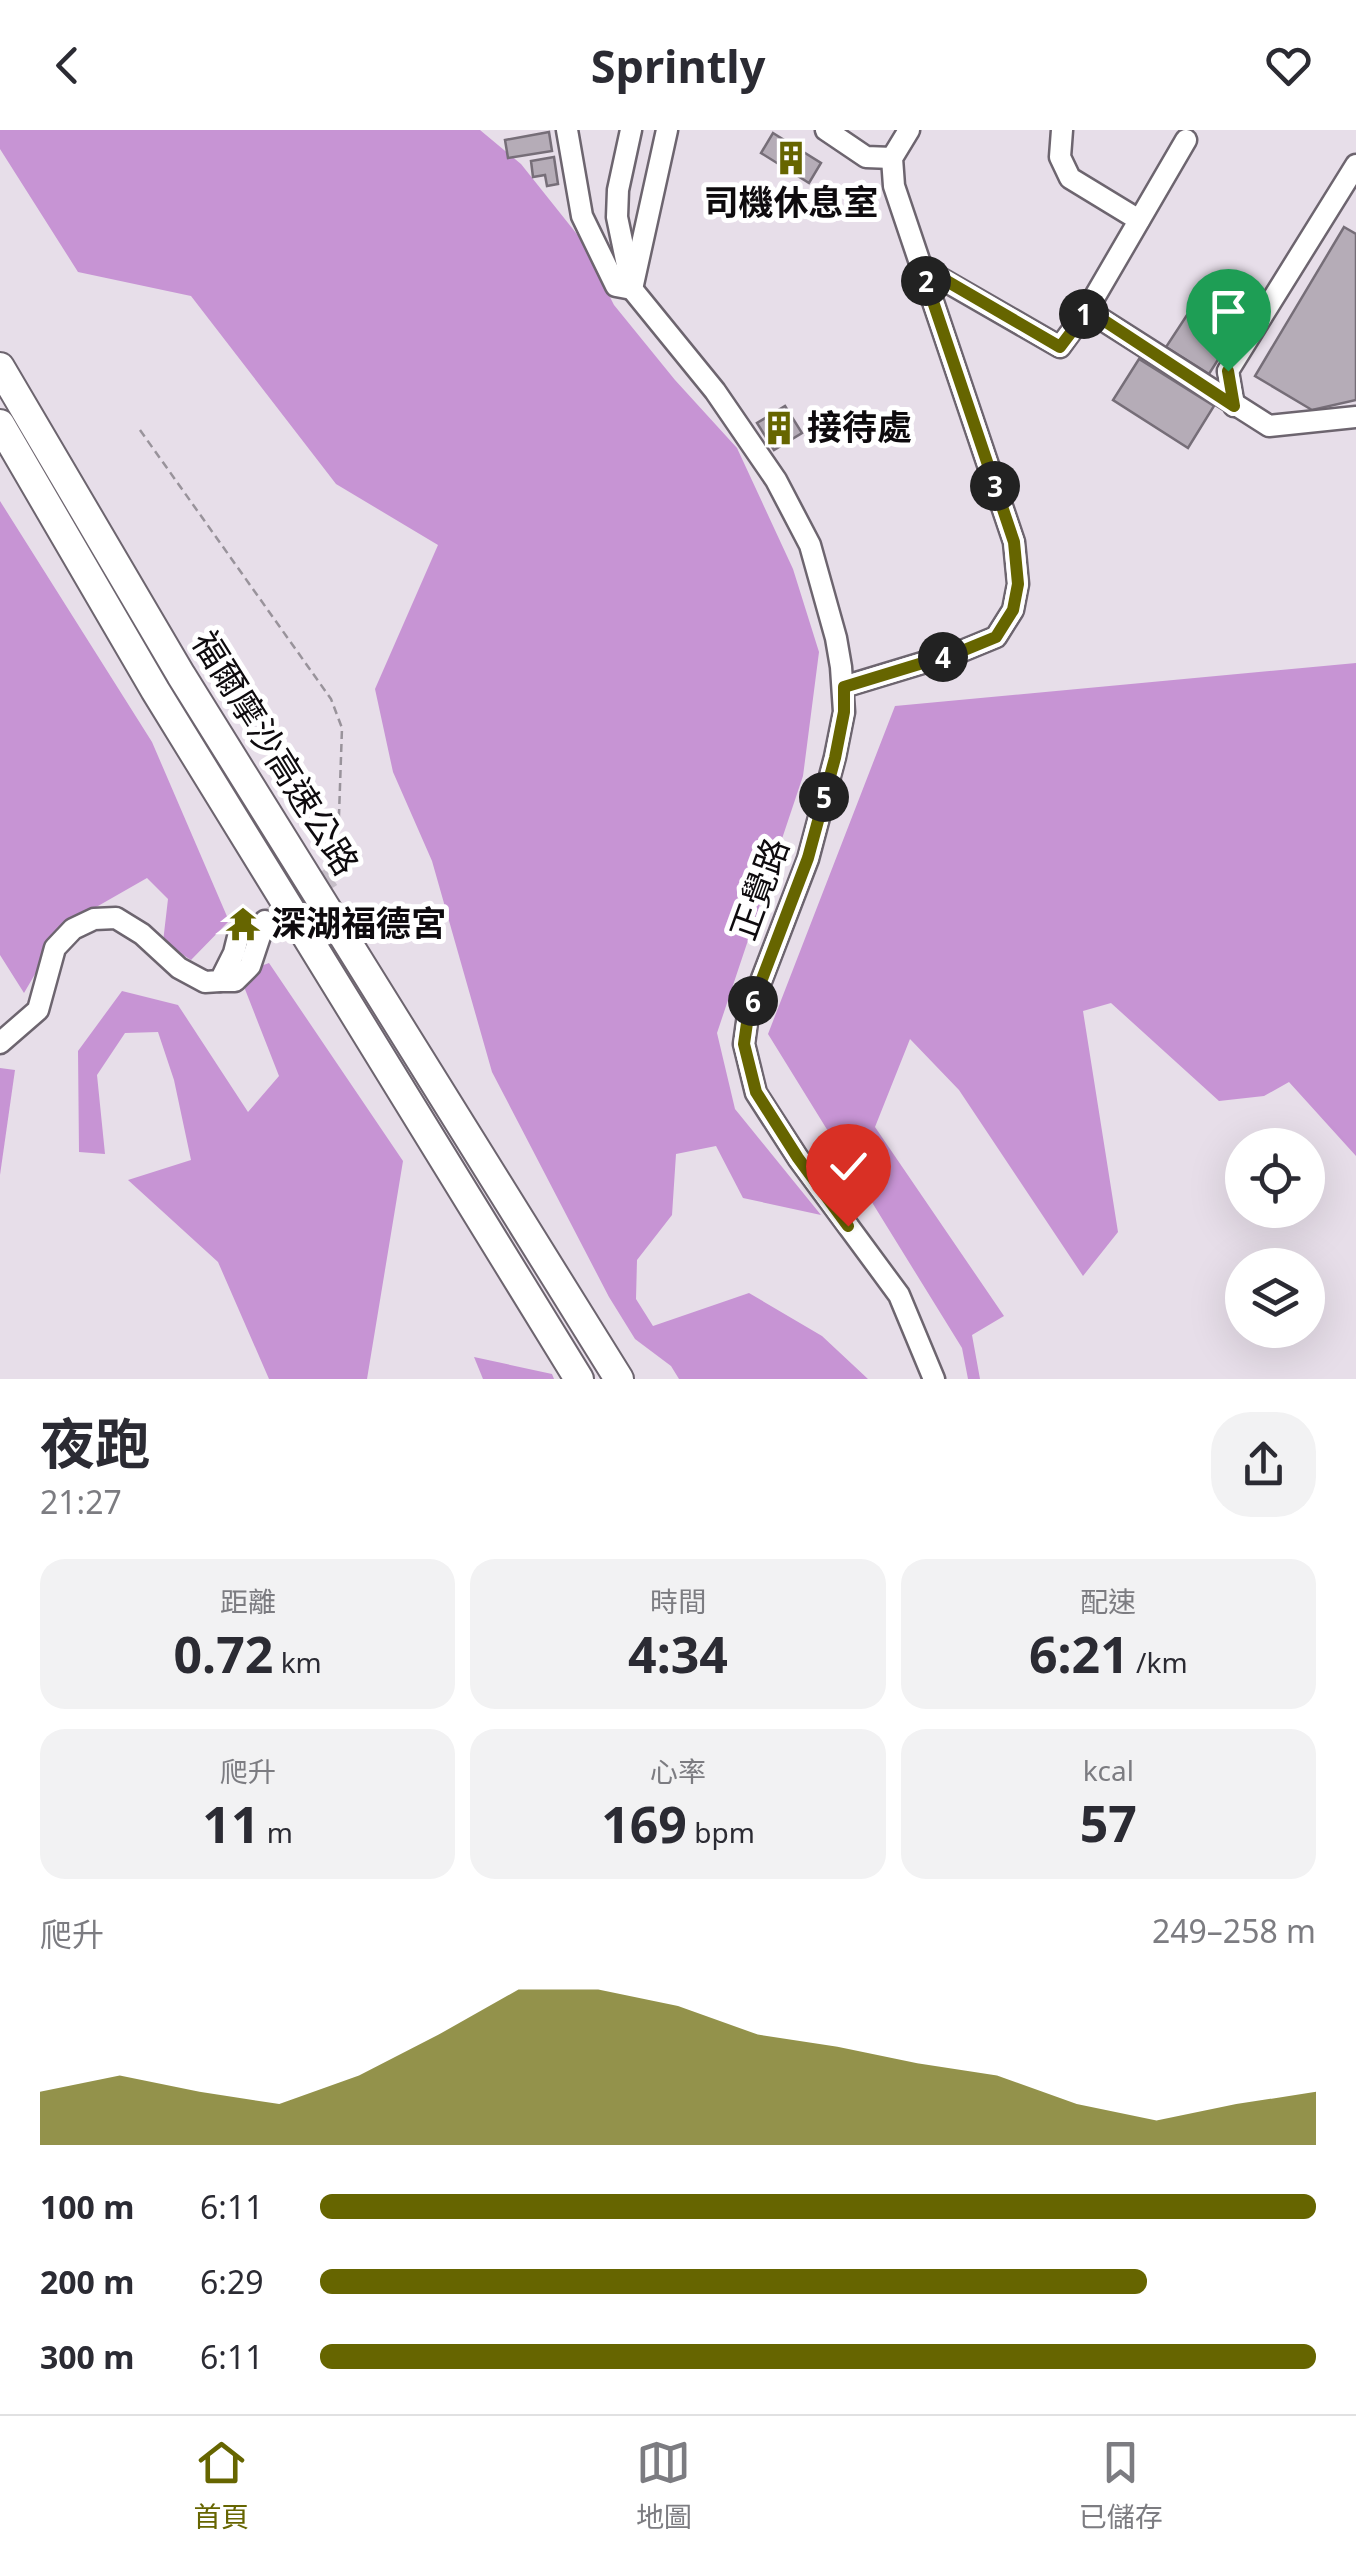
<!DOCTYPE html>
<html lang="zh-TW">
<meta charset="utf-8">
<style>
body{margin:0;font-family:"Noto Sans","Noto Sans TC",sans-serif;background:#f2f2f3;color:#2b2b33;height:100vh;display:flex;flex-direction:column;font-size:38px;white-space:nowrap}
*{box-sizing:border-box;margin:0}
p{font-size:32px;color:#7c7c81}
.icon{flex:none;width:55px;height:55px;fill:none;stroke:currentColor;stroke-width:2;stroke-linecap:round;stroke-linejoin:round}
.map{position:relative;height:1249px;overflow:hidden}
.details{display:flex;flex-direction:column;background:#fff;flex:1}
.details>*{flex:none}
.tools{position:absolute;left:1225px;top:998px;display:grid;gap:20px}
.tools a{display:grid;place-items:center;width:100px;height:100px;border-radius:50%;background:#fff;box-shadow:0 10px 40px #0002;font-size:50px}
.pin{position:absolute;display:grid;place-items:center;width:85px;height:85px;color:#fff;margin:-102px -42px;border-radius:50% 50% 50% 0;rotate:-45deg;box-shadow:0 0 10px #0007}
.pin .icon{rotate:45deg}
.km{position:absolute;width:50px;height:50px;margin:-25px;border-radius:50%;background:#222;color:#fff;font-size:28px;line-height:50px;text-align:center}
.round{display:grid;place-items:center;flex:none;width:105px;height:105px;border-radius:40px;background:#f2f2f3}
.summary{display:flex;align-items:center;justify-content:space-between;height:170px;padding:0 40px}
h1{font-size:55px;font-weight:700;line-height:75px}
.metrics{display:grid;grid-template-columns:repeat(3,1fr);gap:15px;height:170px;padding:10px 40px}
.metrics div{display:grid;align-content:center;border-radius:25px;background:#f2f2f3;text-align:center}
.metrics b{font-size:50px;font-weight:700}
.metrics small{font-size:28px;font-weight:400}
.metrics p{font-size:28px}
.chart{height:280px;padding:20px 40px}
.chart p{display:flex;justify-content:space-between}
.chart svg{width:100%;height:180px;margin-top:10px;fill:#666500;opacity:.7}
ul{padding:0 40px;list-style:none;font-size:32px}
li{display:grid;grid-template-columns:160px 120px 1fr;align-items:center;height:75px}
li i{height:25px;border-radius:12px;background:#666500}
header{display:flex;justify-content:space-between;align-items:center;height:130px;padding:0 40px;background:#fff;font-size:45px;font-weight:700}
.dock{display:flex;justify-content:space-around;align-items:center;height:140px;border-top:2px solid #e1e1e2;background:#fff;font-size:28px;color:#7c7c81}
.dock a{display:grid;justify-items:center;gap:5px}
.dock .current{color:#666500}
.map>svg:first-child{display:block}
.forest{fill:#c794d4}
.building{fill:#b5acb7;stroke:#766e78;stroke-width:2.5}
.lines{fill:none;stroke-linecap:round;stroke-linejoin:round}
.minor-tunnel{stroke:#c6bec8;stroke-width:20;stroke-dasharray:20 10;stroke-linecap:butt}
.minor-casing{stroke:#6d656f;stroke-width:25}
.highway-casing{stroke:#6d656f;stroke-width:32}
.path{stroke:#99939b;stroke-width:2.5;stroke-dasharray:8 5;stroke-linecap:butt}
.minor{stroke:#fff;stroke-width:20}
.highway{stroke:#fff;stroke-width:28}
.route-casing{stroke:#fff;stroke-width:20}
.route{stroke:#666500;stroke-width:12}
.labels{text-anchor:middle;stroke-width:10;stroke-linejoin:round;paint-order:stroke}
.poi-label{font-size:35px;font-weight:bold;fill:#0e0b0e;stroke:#fff;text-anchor:start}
.street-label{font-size:35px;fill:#0e0b0e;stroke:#fff}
</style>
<header><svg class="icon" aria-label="back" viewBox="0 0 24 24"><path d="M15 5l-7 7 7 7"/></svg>Sprintly<svg class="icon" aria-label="heart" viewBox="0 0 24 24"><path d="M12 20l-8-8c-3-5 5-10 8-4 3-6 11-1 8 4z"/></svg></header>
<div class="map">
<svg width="1356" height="1249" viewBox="0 0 1356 1249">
<rect width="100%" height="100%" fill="#e7dee9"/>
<g class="forest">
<polygon points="0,0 480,0 521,34 580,108 614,175 675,250 737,318 793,439 819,522 803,646 717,903 735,979 821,1085 743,1068 716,1016 676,1024 672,1085 637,1130 636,1169 653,1196 749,1163 822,1206 868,1249 679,1249 671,1236 635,1209 609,1167 492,942 432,731 393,642 375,559 438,415 336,354 191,166 78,142 0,19"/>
<polygon points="0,371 152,612 229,791 191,830 163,812 168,769 147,748 63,796 24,863 0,825"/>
<polygon points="1356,533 1356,1026 1289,952 1264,966 1219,971 1111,873 1083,881 1118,1102 1083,1146 959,960 910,909 875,997 1004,1186 972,1205 980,1249 968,1249 962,1218 768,904 895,576"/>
<polygon points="269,833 403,1031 367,1249 269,1249 218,1132 128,1050 191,1030 174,950 158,902 125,903 97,945 105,1024 79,1022 78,921 122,861 178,875 248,982 279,946 239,844"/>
<polygon points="0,938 15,940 0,1045"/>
<polygon points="474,1227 552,1244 554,1249 483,1249"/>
</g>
<g class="building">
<polygon points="549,2 552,21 508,28 505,10"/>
<polygon points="773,3 821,33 809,53 761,23"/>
<polygon points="554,27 558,54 547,56 545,45 533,47 531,31"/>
<polygon points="1344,97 1356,104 1356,270 1312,280 1255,246"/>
<polygon points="1189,182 1231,209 1209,244 1166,217"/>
<polygon points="1139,229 1214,276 1188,318 1113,270"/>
<polygon points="785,276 802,303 774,320 757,293"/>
</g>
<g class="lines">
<polyline class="minor-tunnel" points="265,791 337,743"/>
<g class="minor-casing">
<g id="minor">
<polyline points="567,0 582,86 616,156 632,159 667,0"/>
<polyline points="631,0 618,60 617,87 632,159 715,261 776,350 810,415 836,508 841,537 844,582 835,627 808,729 748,885 744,914 756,963 798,1028 899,1165 934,1249"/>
<polyline points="826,0 866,27 892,28"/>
<polyline points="1062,0 1060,27 1070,48 1139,90"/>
<polyline points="921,137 1060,217 1087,180 1269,296 1356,287"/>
<polyline points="1087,180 1186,10"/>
<polyline points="1234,276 1228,241 1356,35"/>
<polyline points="843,557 962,521 996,507 1013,480 1018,454 1014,412 894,56 892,28 909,0"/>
<polyline points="220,851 235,851 250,836 265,791"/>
<polyline points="0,913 38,880 55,818 73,799 94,789 116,788 142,804 179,838 205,852 220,851 234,823 238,807"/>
</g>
</g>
<g class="highway-casing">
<g id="highway">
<polyline points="0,237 181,545 619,1249"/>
<polyline points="0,294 155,560 579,1249"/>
</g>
</g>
<polyline class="path" points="140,300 331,569 342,598 337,743"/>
<use href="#minor" class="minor"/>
<use href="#highway" class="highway"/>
</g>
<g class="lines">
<g class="route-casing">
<polyline id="route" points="848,1096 798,1028 756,962 744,914 748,886 808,728 835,628 844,582 844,557 962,521 996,507 1013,480 1018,454 1014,412 921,136 1060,217 1088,180 1234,276 1228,241"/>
</g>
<use href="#route" class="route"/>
</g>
<defs>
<g id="building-bare" transform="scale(2.7)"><path d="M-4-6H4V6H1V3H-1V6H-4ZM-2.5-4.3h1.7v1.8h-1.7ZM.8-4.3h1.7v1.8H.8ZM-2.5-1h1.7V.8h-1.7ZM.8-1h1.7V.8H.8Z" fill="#666500" stroke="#fff" stroke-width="2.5" paint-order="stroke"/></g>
<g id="temple-bare" transform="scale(2.7)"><path d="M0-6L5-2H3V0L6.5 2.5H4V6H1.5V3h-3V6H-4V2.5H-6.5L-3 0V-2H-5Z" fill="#666500" stroke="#fff" stroke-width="2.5" paint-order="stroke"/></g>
</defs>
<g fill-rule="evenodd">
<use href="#building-bare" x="791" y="28"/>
<use href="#building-bare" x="779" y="298"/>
<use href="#temple-bare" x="243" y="794"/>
</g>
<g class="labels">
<g class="poi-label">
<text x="791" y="85" text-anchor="middle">司機休息室</text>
<text x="807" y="310">接待處</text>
<text x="271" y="806">深湖福德宮</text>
</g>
<g class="street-label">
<text transform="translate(275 623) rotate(58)" y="12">福爾摩沙高速公路</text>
<text transform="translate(760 759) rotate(-70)" y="12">正覺路</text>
</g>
</g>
</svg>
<div class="tools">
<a><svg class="icon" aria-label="locate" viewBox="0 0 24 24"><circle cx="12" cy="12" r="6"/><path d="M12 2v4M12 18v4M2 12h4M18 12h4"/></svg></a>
<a><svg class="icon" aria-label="layers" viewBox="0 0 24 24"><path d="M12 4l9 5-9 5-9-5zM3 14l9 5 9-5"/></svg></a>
</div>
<div class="pin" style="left:1228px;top:241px;background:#1e9e55"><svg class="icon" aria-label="arrive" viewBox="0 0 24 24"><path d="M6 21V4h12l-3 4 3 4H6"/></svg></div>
<div class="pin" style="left:848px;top:1096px;background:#d93025"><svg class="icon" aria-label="check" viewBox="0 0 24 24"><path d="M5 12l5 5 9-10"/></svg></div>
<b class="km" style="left:1084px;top:184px">1</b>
<b class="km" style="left:926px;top:151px">2</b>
<b class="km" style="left:995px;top:356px">3</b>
<b class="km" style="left:943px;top:527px">4</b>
<b class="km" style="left:824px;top:667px">5</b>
<b class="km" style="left:753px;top:871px">6</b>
</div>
<section class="details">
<div class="summary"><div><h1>夜跑</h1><p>21:27</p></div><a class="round"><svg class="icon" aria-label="share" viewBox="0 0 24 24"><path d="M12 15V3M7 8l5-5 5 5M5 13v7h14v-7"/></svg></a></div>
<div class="metrics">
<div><p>距離</p><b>0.72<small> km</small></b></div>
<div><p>時間</p><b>4:34</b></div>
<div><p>配速</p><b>6:21<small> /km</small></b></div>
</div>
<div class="metrics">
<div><p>爬升</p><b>11<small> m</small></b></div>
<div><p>心率</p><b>169<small> bpm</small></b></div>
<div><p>kcal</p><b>57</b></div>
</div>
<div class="chart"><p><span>爬升</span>249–258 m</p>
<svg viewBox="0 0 160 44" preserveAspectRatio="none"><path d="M0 44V31L10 27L20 31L30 34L40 27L50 17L60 6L70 6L80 10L90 17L100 20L110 24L120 27L130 34L140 38L150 34L160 31V44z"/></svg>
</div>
<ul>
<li><b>100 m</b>6:11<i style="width:100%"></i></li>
<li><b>200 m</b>6:29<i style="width:83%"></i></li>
<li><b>300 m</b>6:11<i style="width:100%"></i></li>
</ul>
</section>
<nav class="dock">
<a class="current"><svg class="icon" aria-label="home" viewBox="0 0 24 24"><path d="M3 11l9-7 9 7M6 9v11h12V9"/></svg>首頁</a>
<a><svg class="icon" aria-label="map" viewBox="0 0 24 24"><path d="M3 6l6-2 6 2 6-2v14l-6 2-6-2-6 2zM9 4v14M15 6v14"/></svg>地圖</a>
<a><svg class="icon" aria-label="saved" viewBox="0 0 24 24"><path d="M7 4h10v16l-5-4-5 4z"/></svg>已儲存</a>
</nav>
